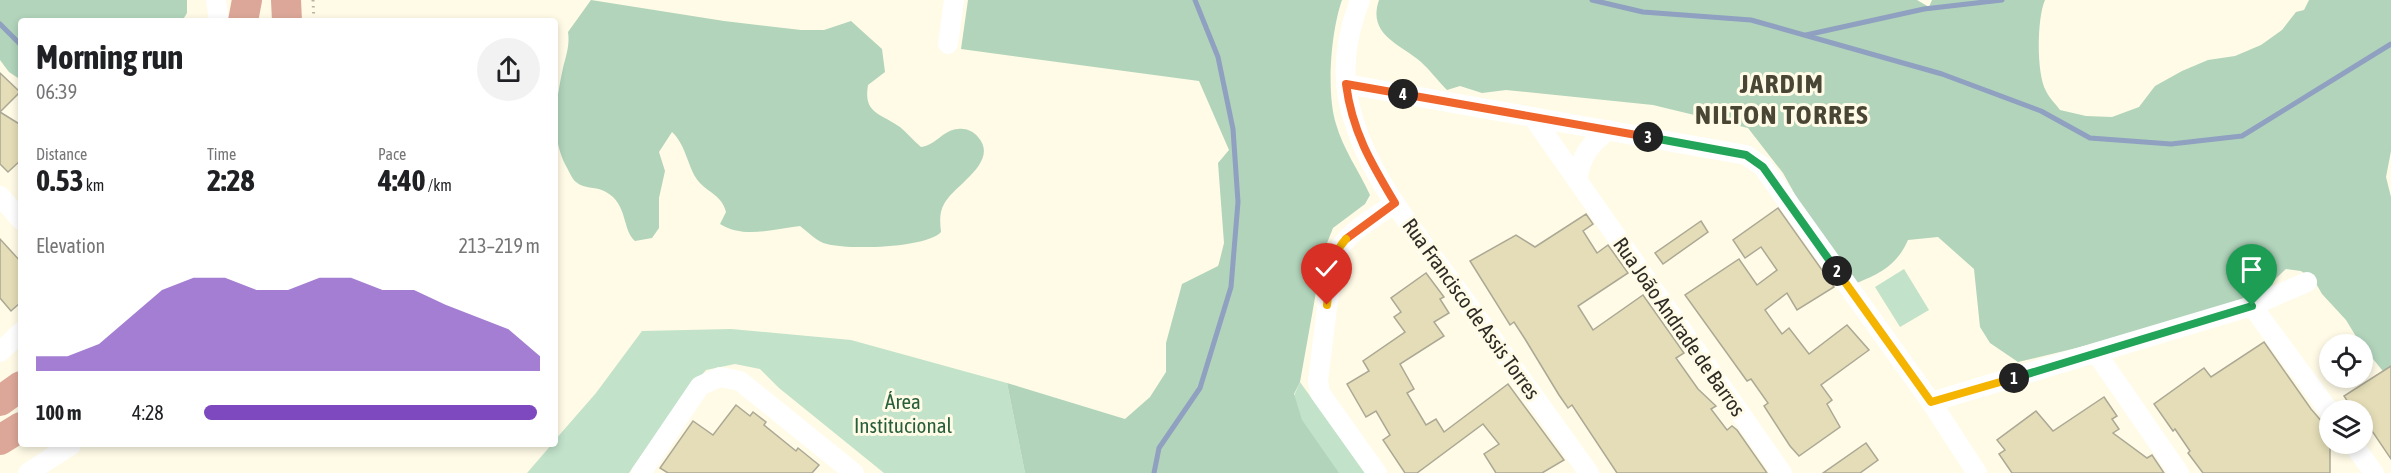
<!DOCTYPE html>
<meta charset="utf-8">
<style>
body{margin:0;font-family:"Asap Condensed",sans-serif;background:#f2f2f2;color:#202124;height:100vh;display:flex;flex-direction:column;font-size:22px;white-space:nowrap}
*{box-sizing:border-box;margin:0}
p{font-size:20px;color:#757577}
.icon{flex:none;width:33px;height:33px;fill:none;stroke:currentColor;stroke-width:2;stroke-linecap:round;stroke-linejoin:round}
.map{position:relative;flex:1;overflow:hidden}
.sheet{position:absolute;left:18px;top:18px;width:540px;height:429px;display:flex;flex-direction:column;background:#fff;border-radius:6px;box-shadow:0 3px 9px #0003}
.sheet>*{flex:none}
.controls{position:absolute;left:2319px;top:334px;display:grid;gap:12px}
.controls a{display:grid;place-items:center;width:54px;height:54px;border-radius:50%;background:#fff;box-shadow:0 3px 9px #0003;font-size:30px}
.pin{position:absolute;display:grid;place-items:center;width:51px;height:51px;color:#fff;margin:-62px -26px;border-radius:50% 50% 50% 0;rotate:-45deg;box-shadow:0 0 6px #0007}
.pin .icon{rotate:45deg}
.km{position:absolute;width:30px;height:30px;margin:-15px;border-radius:50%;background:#222;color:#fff;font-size:16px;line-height:30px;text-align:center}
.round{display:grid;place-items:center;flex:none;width:63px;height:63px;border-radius:32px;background:#f2f2f2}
.summary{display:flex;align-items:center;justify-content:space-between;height:102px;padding:0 18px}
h1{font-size:33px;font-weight:700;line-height:45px}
.stats{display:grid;grid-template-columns:repeat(3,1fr);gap:9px;height:102px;padding:6px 18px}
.stats div{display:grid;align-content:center}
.stats b{font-size:30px;font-weight:700}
.stats small{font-size:16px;font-weight:400}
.stats p{font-size:16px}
.chart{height:168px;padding:12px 18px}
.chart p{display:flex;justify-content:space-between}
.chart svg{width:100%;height:108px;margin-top:6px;fill:#7e48bf;opacity:.7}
ul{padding:0 18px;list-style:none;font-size:20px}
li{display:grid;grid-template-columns:96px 72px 1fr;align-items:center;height:45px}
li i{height:15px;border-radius:8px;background:#7e48bf}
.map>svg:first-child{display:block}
.green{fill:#c2e2ca}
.forest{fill:#b1d4bb}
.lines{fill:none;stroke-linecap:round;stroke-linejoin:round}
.stream{stroke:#8fa0c0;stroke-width:5}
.building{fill:#e4ddb7;stroke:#aba895;stroke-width:1.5}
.path{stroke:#b6b3a3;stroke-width:3;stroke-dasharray:1.5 4.5;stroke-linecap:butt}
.minor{stroke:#fff;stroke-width:20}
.primary{stroke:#dca798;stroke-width:30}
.split-1-casing{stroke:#fff;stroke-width:12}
.split-2-casing{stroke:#fff;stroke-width:12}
.split-3-casing{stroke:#fff;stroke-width:12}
.split-4-casing{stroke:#fff;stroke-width:12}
.split-5-casing{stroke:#fff;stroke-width:12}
.split-6-casing{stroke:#fff;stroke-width:12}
.split-1{stroke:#22a559;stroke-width:8}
.split-2{stroke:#f5b400;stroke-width:8}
.split-3{stroke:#22a559;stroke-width:8}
.split-4{stroke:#f0652b;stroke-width:8}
.split-5{stroke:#f0652b;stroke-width:8}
.split-6{stroke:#f5b400;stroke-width:8}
.labels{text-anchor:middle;stroke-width:6;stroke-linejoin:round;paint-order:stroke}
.street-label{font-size:21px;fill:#2e2c25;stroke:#fffbe7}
.park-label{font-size:21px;fill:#275e3c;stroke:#fffbe7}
.district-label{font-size:27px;font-weight:bold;letter-spacing:1.5px;fill:#494635;stroke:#fffbe7}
</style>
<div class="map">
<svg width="2391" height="473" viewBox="0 0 2391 473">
<rect width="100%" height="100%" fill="#fffbe7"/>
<g class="green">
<polygon points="1904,269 1929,310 1900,327 1875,287"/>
<polygon points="731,329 851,340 1007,383 1025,473 884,473 779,388 760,369 735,364 706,370 680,400 629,473 527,473 552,444 555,444 555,440 596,393 642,331"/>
<polygon points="1300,382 1365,473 1268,473 1270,451"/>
</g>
<g class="forest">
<polygon points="0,0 187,0 187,13 182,21 21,21 21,80 9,72 0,60"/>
<path d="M591,0L724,21L801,30H824L851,21L882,49L885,72L868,85C863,114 881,113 900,127C907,133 914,141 921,147C936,145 943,130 958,129C966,128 973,131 978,137C1000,162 954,185 944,204C939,213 940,222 941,232C927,248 848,250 827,244C817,242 808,232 800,226C775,229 743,239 720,224L726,212C722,194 705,192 696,178C687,163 685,144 672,132L659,152L665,171L659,198V228L652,238L635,241C622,230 628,204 606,192C597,186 585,190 576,182C572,179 569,171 566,166C550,136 556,101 563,68C566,56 570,45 568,32Z"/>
<path d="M968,0H1342C1331,31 1326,92 1336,124C1343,149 1359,171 1370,195L1365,204L1333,228L1323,253L1300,382L1294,394L1302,420L1339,473H1025L1007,383L1125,419L1150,397L1166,372V343L1182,284L1218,266L1219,263L1224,243L1218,163L1229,150L1199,81L961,49Z"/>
<path d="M1379,0H1917L1929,7L1932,0H2045C2037,18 2036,73 2046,91C2049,98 2056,104 2060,110L2086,116L2112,117L2139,107L2155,86L2182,71L2208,60L2235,56L2261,45L2282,30L2296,12L2304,10L2309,0H2391V151L2386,177L2391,197V381L2360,343L2346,320L2322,294L2314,280L2301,271L2286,269L2260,293L2202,312L2097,343L2018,362L1990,343L1980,327L1974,269L1938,237L1908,240C1897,265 1881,273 1857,283L1807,216L1783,173L1748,128L1653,105L1506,90L1482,93L1460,86L1447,90C1438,81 1430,70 1421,62C1400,44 1367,35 1379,0Z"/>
</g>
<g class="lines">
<g class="stream">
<polyline points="1592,0 1643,12 1751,20 1942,74 2041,111 2090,138 2171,144 2242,136 2391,44"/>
<polyline points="0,24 21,45"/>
<polyline points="1806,35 1924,9 2002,0"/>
<polyline points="1154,473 1159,448 1200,388 1231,287 1238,202 1233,129 1218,57 1195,0"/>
</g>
</g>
<g class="building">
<polygon points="0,73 20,92 0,112 21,125 21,160 8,172 0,164"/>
<polygon points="1778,208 1834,287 1797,310 1787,293 1765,310 1782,334 1789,328 1809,354 1847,325 1869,350 1821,385 1832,400 1827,404 1840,427 1799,456 1790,446 1764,406 1768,403 1751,379 1747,381 1685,295 1739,259 1757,285 1777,270 1761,247 1745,258 1733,240"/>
<polygon points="1586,214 1593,224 1583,231 1597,253 1608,245 1628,273 1578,306 1593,330 1643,295 1684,353 1676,358 1698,389 1716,406 1711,409 1727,430 1732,426 1737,430 1767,473 1617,473 1572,405 1568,408 1559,395 1525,339 1514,322 1510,325 1470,261 1516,235 1535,247"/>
<polygon points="1701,221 1708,232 1663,264 1655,253"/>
<polygon points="0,239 21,262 21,302 11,311 0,298"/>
<polygon points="1426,273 1444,297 1440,299 1449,313 1434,322 1444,336 1400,364 1414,389 1407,393 1426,425 1436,419 1444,432 1508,384 1564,460 1542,473 1496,473 1484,454 1499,444 1483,424 1417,473 1405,473 1383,440 1390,435 1376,411 1366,417 1347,384 1369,371 1363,361 1405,332 1394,317 1401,312 1391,298"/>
<polygon points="2264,342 2311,409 2330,431 2330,473 2203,473 2188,453 2190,451 2175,429 2173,431 2154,404 2204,368 2211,377"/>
<polygon points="2391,366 2391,459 2366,422 2362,424 2362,411 2354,411 2344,396"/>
<polygon points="2104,397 2117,416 2112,419 2119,429 2113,433 2147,458 2152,455 2164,473 2012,473 1999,454 2005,450 1997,440 2036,411 2053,431"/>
<polygon points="736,405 750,416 753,412 766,422 764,425 796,451 798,448 819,465 812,473 668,473 660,468 693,421 713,435"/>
<polygon points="1866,443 1878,460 1860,473 1823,473"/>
</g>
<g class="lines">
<polyline class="path" points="313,0 314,21"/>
<g class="minor">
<polyline points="216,0 219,21"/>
<path d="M1360,0C1347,34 1341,72 1350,107C1366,174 1413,229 1453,284C1498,347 1543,410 1589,473"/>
<polyline points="948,44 954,0"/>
<polyline points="1346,84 1746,155 1763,167 1931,402 1977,473"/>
<path d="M1533,117L1577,180C1581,157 1589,144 1609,130"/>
<polyline points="1577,180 1782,473"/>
<polyline points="0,196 21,220"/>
<polyline points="2252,306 2330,412"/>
<polyline points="0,352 21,332"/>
<polyline points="2097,354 2179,473"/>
<polyline points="1931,402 2252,306 2307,282"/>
<polyline points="2353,444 2374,473"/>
<polyline points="28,473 71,445"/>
<polyline points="641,473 700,386 720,377 740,381 854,473"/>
<path d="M1377,473L1320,393L1318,381L1333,259C1345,233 1372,219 1395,203"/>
</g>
<g class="primary">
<polyline points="286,0 287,21"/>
<polyline points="243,21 247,0"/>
<polyline points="0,401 21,386"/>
<polyline points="0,440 21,427"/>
</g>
</g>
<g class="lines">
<g class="split-1-casing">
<polyline id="split-1" points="2014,378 2252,306"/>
</g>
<g class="split-2-casing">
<polyline id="split-2" points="1837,271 1931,402 2014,378"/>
</g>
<g class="split-3-casing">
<polyline id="split-3" points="1648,137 1746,155 1763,167 1837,271"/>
</g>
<g class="split-4-casing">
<polyline id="split-4" points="1403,94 1648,137"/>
</g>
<g class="split-5-casing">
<path id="split-5" d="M1346,239L1395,203C1371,163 1352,131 1346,84L1403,94"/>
</g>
<g class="split-6-casing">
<path id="split-6" d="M1327,305C1330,282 1329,257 1346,239"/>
</g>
<use href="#split-1" class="split-1"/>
<use href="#split-2" class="split-2"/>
<use href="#split-3" class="split-3"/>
<use href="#split-4" class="split-4"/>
<use href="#split-5" class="split-5"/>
<use href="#split-6" class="split-6"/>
</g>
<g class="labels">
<g class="street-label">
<text transform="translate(1471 309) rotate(54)" y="7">Rua Francisco de Assis Torres</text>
<text transform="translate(1679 327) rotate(55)" y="7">Rua João Andrade de Barros</text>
</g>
<g class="park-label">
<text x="903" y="409">Área<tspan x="903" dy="24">Institucional</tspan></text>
</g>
<g class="district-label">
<text x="1782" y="93">JARDIM<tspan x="1782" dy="31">NILTON TORRES</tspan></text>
</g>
</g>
</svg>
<div class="controls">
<a><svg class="icon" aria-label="locate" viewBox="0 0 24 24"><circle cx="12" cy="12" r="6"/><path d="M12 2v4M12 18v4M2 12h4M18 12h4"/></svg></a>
<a><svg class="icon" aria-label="layers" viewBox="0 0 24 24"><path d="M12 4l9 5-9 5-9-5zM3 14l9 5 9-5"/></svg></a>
</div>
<div class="pin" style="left:2252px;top:306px;background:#1e9e55"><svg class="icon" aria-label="arrive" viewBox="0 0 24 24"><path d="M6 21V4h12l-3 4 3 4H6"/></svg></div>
<div class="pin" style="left:1327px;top:305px;background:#d93025"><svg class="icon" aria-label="check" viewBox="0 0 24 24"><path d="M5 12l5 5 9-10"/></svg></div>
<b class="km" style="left:2014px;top:378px">1</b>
<b class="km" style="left:1837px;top:271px">2</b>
<b class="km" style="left:1648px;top:137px">3</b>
<b class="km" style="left:1403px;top:94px">4</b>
<section class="sheet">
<div class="summary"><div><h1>Morning run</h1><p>06:39</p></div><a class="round"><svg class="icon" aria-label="share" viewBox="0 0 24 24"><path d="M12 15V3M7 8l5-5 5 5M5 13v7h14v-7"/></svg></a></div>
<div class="stats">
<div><p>Distance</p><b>0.53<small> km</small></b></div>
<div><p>Time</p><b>2:28</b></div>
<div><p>Pace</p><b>4:40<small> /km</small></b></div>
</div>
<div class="chart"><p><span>Elevation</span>213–219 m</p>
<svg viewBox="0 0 160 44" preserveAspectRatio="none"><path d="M0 44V38L10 38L20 33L30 22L40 11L50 6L60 6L70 11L80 11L90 6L100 6L110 11L120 11L130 17L140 22L150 27L160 38V44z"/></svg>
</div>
<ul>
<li><b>100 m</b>4:28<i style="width:99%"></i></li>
</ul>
</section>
</div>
